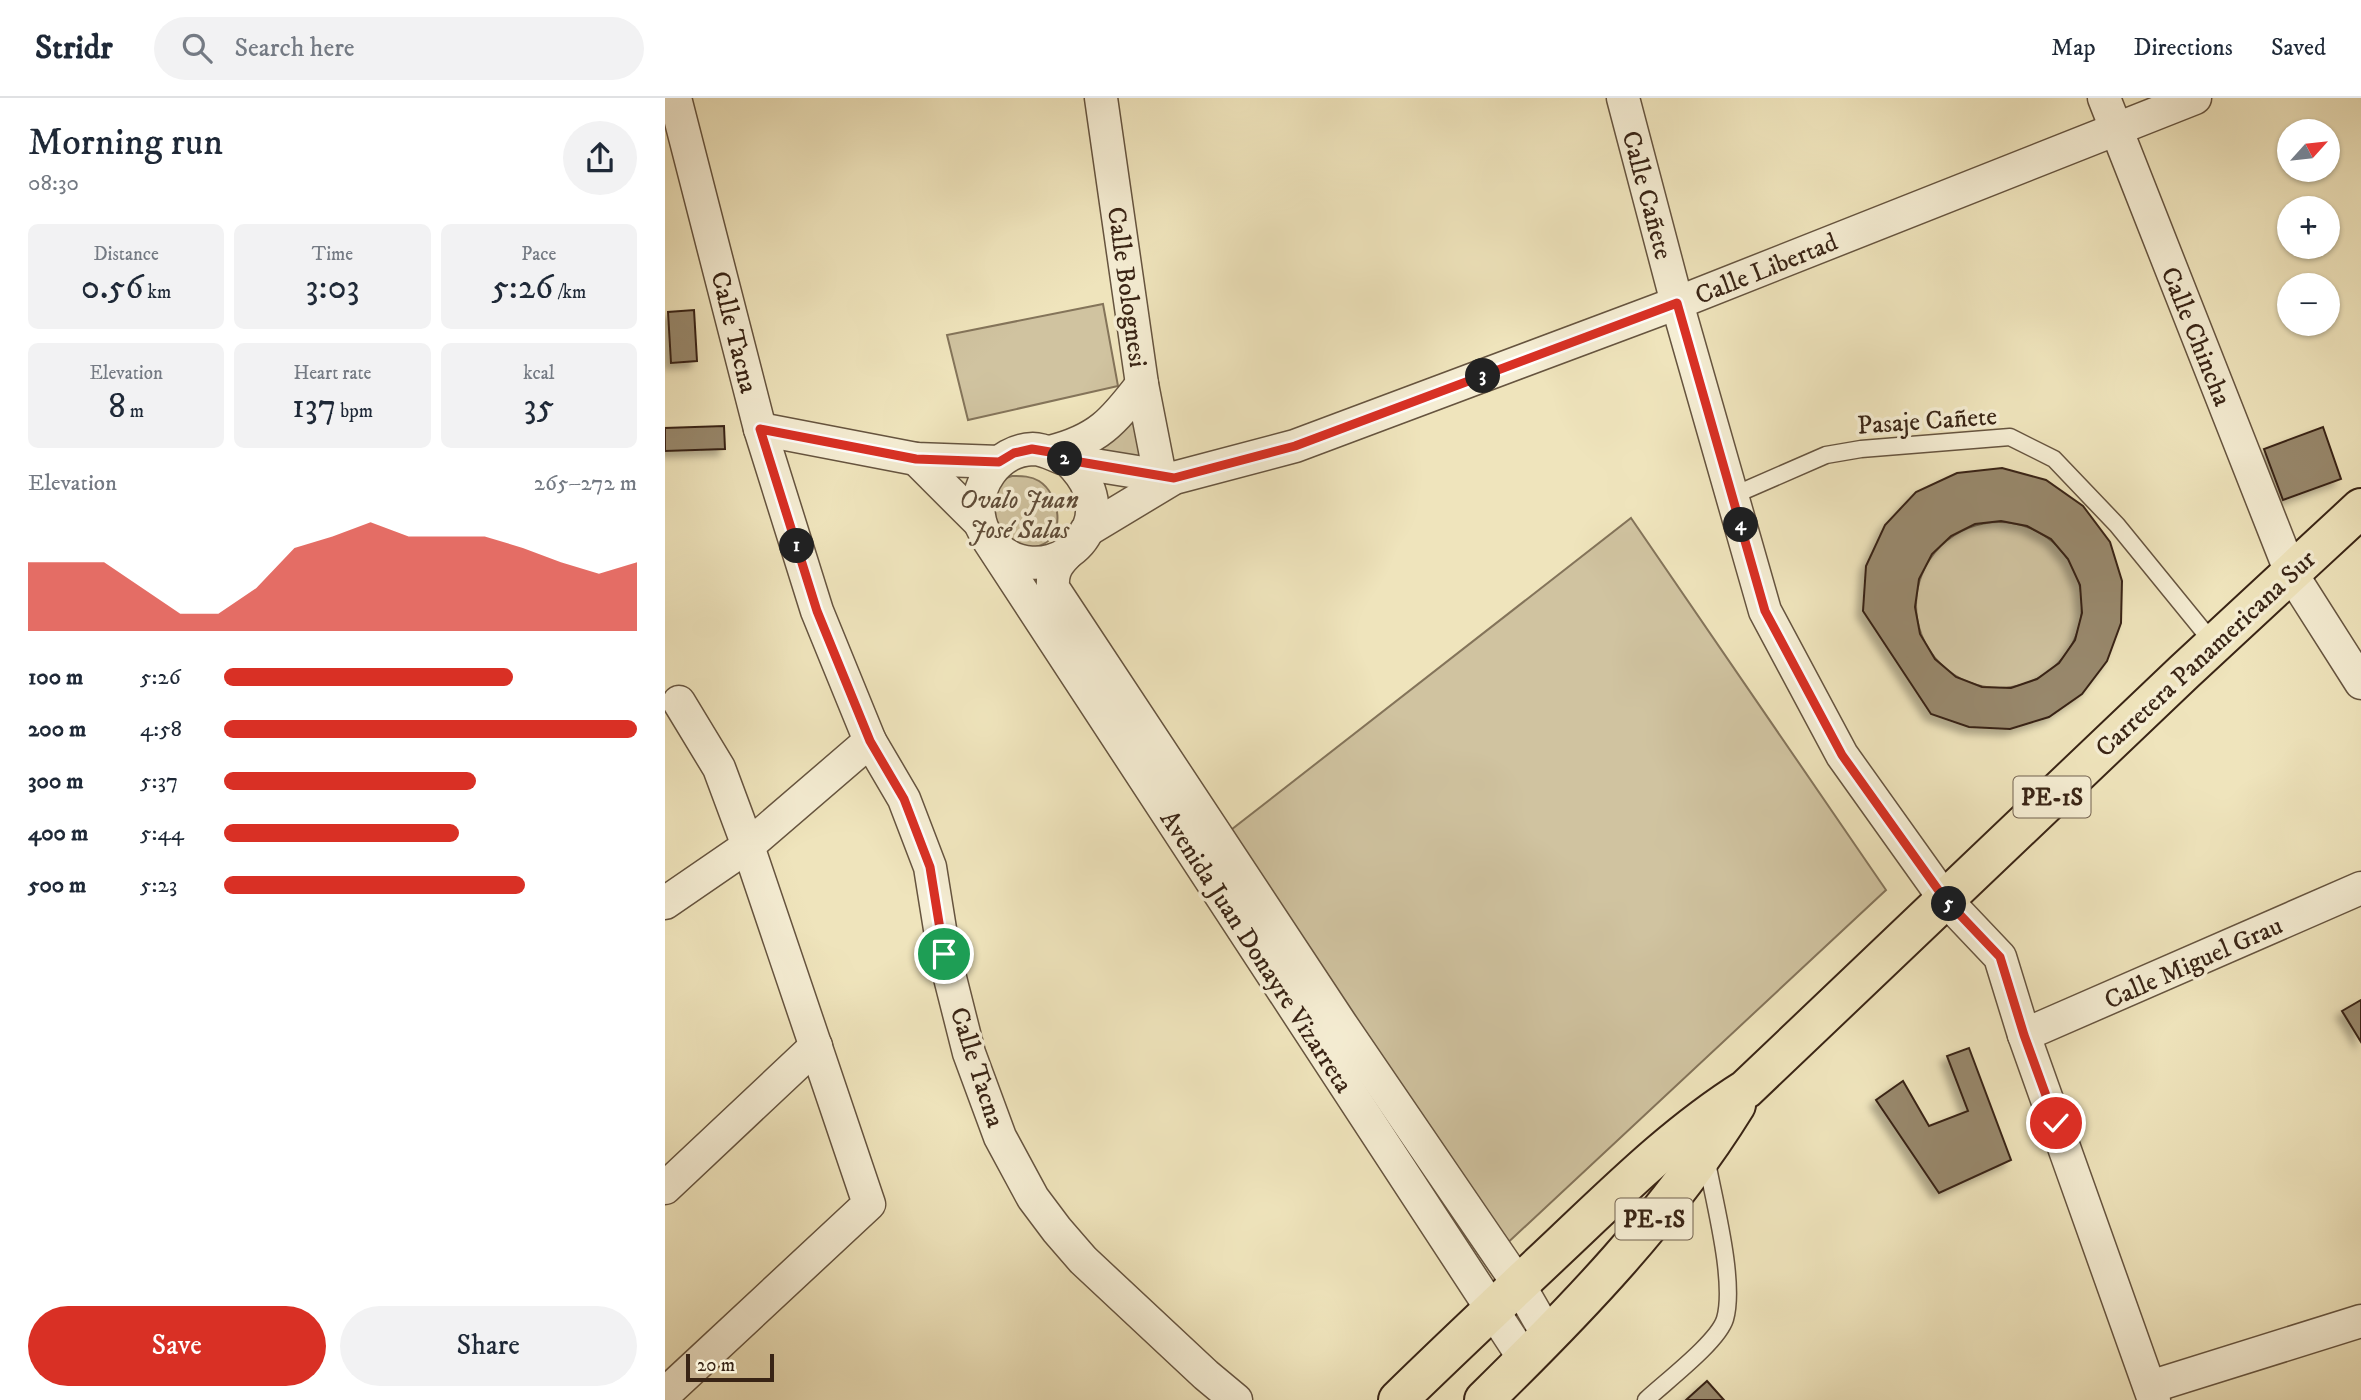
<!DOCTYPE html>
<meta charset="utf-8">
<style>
body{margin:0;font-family:"IM FELL DW Pica",serif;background:#f2f2f3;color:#1f2937;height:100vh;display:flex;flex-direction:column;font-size:26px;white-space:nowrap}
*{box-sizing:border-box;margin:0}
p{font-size:23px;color:#747a83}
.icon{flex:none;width:38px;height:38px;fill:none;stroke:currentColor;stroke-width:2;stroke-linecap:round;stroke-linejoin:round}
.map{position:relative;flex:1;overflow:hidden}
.drawer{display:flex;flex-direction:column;background:#fff;width:665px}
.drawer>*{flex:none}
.needle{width:46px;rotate:63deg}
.controls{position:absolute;left:1612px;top:21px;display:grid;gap:14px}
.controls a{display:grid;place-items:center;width:63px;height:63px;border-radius:50%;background:#fff;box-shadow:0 2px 5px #0004;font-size:35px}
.scale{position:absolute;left:21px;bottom:18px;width:88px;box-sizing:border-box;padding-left:7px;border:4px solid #392415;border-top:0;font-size:19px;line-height:24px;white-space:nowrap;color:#392415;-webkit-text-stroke:5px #f5edd3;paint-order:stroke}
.pin{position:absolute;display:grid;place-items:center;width:60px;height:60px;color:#fff;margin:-30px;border:4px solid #fff;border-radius:50%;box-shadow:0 2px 7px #0007}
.km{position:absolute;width:35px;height:35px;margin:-18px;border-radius:50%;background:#222;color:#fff;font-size:19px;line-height:35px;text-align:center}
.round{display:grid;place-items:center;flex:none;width:74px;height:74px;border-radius:37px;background:#f2f2f3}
.overview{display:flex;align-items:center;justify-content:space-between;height:119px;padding:0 28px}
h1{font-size:38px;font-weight:600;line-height:52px}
.metrics{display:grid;grid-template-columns:repeat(3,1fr);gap:10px;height:119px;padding:7px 28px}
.metrics div{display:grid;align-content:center;border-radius:10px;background:#f2f2f3;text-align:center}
.metrics b{font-size:35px;font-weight:600}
.metrics small{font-size:19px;font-weight:400}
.metrics p{font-size:19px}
.chart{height:196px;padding:14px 28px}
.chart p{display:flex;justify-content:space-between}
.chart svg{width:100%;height:126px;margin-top:7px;fill:#d93025;opacity:.7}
.primary-button{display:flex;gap:14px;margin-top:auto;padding:14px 28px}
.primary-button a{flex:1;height:80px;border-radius:42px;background:#d93025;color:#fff;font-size:28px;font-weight:600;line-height:80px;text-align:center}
.primary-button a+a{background:#f2f2f3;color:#1f2937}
ul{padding:0 28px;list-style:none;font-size:23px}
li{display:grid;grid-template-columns:112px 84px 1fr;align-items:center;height:52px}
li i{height:18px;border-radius:9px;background:#d93025}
header{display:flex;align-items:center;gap:42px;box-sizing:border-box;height:98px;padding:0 35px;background:#fff;border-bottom:2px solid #e0e1e3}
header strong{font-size:33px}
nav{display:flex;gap:38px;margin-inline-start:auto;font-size:24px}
.search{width:490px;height:63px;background:#f2f2f3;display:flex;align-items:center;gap:18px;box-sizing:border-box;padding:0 24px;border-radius:38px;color:#747a83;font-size:26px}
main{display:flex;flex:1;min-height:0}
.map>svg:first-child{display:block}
.green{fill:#d0c3a0;stroke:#84745a;stroke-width:2}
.building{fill:#98886c;stroke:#392415;stroke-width:2;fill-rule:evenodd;filter:url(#shadow)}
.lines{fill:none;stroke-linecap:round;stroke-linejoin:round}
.service-casing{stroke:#66543f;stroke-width:19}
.minor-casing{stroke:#66543f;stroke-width:35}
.trunk-casing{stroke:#392415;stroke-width:42}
.service{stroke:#f5edd3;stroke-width:16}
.minor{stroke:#f5edd3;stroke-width:32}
.trunk{stroke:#efe4bc;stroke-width:38}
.route-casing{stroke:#fff;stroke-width:14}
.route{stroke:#d93025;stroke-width:9}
.labels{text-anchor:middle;stroke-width:7;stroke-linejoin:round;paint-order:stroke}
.shield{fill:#f5edd3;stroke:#71604e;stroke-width:2}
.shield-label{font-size:24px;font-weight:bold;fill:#392415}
.street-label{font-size:26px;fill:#392415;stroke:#f5edd3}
.park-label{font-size:26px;font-style:italic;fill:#5f4c38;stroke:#f5edd3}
</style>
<header>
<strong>Stridr</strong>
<div class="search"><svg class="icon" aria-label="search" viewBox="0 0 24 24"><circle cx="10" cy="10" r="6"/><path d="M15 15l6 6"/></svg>Search here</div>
<nav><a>Map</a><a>Directions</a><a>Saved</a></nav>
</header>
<main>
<section class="drawer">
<div class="overview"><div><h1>Morning run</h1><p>08:30</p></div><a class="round"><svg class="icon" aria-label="share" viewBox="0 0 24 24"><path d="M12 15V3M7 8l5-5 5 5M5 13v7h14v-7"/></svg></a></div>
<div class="metrics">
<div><p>Distance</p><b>0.56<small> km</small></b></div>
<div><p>Time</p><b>3:03</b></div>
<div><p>Pace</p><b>5:26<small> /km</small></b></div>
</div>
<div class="metrics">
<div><p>Elevation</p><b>8<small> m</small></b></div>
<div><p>Heart rate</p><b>137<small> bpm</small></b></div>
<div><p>kcal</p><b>35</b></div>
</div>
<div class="chart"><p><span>Elevation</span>265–272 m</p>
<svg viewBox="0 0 160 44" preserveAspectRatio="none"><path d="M0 44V20L10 20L20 20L30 29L40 38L50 38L60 29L70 15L80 11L90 6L100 11L110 11L120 11L130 15L140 20L150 24L160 20V44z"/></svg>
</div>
<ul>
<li><b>100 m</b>5:26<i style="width:70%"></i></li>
<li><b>200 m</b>4:58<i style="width:100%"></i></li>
<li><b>300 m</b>5:37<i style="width:61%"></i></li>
<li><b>400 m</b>5:44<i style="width:57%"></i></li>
<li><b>500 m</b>5:23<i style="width:73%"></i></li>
</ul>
<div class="primary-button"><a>Save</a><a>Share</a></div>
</section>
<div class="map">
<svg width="1696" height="1302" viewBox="0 0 1696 1302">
<defs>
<filter id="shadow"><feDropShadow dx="-6" dy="6" stdDeviation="3.5" flood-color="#0004"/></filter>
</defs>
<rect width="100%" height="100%" fill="#efe4bc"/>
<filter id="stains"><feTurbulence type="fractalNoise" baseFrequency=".00286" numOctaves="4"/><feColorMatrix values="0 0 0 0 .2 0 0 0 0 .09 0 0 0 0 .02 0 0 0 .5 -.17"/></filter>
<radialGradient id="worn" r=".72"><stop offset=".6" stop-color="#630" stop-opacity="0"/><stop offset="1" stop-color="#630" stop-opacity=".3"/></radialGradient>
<g class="green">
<polygon points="438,206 453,288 303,322 282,237"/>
<polygon points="470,314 480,360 427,354"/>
<path d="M347,378C357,378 366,378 374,383C395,396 402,439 374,448C364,452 351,451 341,452L319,401L335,382Z"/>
<polygon points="966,420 1221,792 836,1151 562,735"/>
<circle cx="1334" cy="507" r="83"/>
</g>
<g class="building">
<polygon points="29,212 32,263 6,265 3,214"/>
<polygon points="59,328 60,351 0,353 0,330"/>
<polygon points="1658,329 1676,381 1618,402 1599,351"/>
<path d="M1337,370L1381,382L1418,408L1445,444L1457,483L1456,525L1442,563L1417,596L1384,619L1345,631L1304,629L1266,616L1198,513L1201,468L1220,427L1251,394L1292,375ZM1336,423L1362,428L1386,441L1403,461L1415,487L1417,515L1410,542L1394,565L1372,581L1346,590L1317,589L1291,579L1270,561L1255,536L1250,509L1254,481L1267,456L1286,438L1310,426Z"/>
<polygon points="1696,902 1696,944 1677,913"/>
<polygon points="1304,950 1346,1062 1274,1095 1211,1002 1238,983 1264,1028 1303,1013 1282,958"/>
<polygon points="1042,1283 1059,1302 1021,1302"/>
</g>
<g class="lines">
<g class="service-casing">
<g id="service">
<polyline points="1067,398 1161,357 1196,351 1345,339 1389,361 1452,427 1549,546"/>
<path d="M981,1302C1000,1284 1053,1244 1060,1221C1071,1183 1048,1099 1041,1059"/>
</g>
</g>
<g class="minor-casing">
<g id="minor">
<polyline points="10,0 95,331 152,513 205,643 239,701 265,769 279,856 304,955 335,1039 368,1100 392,1132 418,1162 541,1277 571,1302"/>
<polyline points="436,0 477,286 495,378"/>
<polyline points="958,0 1012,205 1100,513 1177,657 1279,800 1335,859 1359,937 1489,1302"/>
<polyline points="1439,0 1626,475 1696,585"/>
<polyline points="95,331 251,361 334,364"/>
<path d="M385,354C433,342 448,324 477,286"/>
<polyline points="251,361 315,425"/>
<path d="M403,362C412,371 420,380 424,392C443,447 374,489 331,449C324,442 317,433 315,423C307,389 332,352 368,351C381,351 391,359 403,362C413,365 424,366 435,368C459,372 484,376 509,380"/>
<polyline points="421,433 509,380 630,348 1012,205 1530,0"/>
<polyline points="324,443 860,1262"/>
<path d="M401,457C390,468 387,476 388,490L676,926L854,1187L884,1239"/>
<polyline points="0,805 83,748 205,643"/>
<polyline points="1359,937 1696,790"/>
<polyline points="0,1090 151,948"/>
<polyline points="1485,1289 1696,1223"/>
<polyline points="0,1296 204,1106 83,748 54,670 14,604"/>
</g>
</g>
<g class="trunk-casing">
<g id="trunk">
<path d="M733,1302C788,1248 844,1196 900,1143C957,1089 1014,1033 1081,991L1519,574L1696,410"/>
<path d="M819,1302C911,1212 1003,1117 1071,1007"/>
</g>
</g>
<use href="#service" class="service"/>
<use href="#minor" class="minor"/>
<use href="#trunk" class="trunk"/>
</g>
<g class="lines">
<g class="route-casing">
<polyline id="route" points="279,856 265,769 239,701 205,643 152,513 95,331 251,361 334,364 349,355 367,351 385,354 403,362 509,380 630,348 1012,205 1100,513 1177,657 1279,800 1335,859 1359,937 1391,1025"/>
</g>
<use href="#route" class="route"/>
</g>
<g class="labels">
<g class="shield">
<rect x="1348.5" y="678.5" width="77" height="41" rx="5"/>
<rect x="950.5" y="1100.5" width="77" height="41" rx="5"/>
</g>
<g class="shield-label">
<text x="1387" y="707">PE-1S</text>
<text x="989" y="1129">PE-1S</text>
</g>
<g class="street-label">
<text transform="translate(983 97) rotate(75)" y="9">Calle Cañete</text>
<text transform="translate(1101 170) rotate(-22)" y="9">Calle Libertad</text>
<text transform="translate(463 189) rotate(82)" y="9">Calle Bolognesi</text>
<text transform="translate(70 234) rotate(76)" y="9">Calle Tacna</text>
<text transform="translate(1532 238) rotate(68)" y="9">Calle Chincha</text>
<text transform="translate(1262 322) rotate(-4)" y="9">Pasaje Cañete</text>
<text transform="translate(1540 555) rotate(-43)" y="9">Carretera Panamericana Sur</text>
<text transform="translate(592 853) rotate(57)" y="9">Avenida Juan Donayre Vizarreta</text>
<text transform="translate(1528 864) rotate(-24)" y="9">Calle Miguel Grau</text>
<text transform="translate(313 969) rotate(72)" y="9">Calle Tacna</text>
</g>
<g class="park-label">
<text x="354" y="410">Ovalo Juan<tspan x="354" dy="30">José Salas</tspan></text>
</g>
</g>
<rect width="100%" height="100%" filter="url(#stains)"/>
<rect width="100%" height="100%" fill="url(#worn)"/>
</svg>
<div class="controls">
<a><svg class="needle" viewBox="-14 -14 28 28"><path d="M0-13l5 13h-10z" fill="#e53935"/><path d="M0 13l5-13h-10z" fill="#747a83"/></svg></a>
<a>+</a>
<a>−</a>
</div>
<div class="scale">20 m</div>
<div class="pin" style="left:279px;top:856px;background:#1e9e55"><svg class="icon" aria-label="arrive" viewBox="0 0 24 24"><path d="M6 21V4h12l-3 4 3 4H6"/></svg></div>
<div class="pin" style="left:1391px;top:1025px;background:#d93025"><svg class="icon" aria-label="check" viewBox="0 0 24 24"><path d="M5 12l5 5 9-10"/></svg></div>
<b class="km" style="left:132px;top:448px">1</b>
<b class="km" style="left:400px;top:361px">2</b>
<b class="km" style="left:818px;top:278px">3</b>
<b class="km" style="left:1076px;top:427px">4</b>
<b class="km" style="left:1284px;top:806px">5</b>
</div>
</main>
